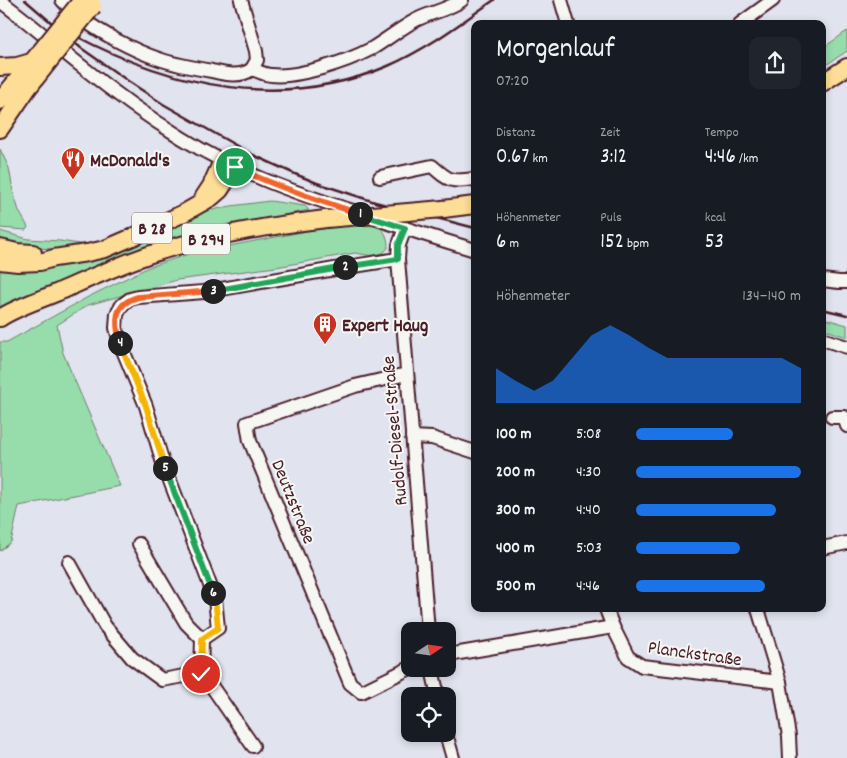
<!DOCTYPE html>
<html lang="de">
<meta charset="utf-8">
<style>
body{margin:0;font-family:Dekko,sans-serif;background:#20242c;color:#f1f3f6;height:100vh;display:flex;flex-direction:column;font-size:19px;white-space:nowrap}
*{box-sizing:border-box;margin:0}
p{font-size:16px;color:#9ea1a6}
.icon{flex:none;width:28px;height:28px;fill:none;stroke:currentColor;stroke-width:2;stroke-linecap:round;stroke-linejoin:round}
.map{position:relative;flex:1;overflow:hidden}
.panel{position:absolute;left:471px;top:20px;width:355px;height:592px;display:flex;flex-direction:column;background:#171b24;border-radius:10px;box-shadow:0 2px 8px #0003}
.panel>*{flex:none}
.needle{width:32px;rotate:77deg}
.buttons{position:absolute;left:401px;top:622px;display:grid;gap:10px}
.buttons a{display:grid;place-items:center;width:55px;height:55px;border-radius:10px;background:#171b24;box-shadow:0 2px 8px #0003;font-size:25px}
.pin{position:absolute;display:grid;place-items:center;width:42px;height:42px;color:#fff;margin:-21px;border:2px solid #fff;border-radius:50%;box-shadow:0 1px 5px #0007}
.km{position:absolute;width:25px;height:25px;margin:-12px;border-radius:50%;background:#222;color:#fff;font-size:14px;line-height:25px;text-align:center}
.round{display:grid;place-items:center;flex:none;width:52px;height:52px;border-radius:10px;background:#20242c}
.summary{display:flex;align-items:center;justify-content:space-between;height:85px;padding:0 25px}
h1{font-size:28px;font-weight:600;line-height:38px}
.figures{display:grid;grid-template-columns:repeat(3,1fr);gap:8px;height:85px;padding:5px 25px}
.figures div{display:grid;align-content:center}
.figures b{font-size:21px;font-weight:600}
.figures small{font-size:14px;font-weight:400}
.figures p{font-size:14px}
.chart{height:140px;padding:10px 25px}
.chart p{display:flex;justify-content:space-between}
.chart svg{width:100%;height:90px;margin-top:5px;fill:#1a73e8;opacity:.7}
ul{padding:0 25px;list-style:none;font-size:16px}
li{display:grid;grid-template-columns:80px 60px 1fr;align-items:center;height:38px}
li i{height:12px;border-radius:6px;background:#1a73e8}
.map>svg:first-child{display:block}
.green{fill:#96ddab;stroke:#707e6b}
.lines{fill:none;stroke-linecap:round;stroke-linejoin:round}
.minor-casing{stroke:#4a1f2b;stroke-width:16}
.major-casing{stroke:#4a1f2b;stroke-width:20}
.minor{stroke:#f6f6f2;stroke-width:12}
.major{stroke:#fedd96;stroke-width:16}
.rail{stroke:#4a1f2b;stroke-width:2.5}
.major-bridge-casing{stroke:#4a1f2b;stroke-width:20;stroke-linecap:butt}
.major-bridge{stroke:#fedd96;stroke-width:16}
.split-1-casing{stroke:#fff;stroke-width:10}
.split-2-casing{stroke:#fff;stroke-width:10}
.split-3-casing{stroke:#fff;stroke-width:10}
.split-4-casing{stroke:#fff;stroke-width:10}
.split-5-casing{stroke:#fff;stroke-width:10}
.split-6-casing{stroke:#fff;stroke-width:10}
.split-7-casing{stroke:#fff;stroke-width:10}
.split-1{stroke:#f0652b;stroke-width:6}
.split-2{stroke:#22a559;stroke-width:6}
.split-3{stroke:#22a559;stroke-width:6}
.split-4{stroke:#f0652b;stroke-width:6}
.split-5{stroke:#f5b400;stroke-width:6}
.split-6{stroke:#22a559;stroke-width:6}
.split-7{stroke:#f5b400;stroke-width:6}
.labels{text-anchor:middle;stroke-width:4;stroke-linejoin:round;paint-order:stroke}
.shield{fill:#f6f6f2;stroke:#7e6067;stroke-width:1}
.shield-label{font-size:18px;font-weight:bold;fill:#4a1f2b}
.poi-label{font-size:19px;font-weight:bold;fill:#4a1f2b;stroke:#f6f6f2;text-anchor:start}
.street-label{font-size:19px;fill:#4a1f2b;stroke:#f6f6f2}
</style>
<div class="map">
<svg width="847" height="758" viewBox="0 0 847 758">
<rect width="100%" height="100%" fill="#e1e3ef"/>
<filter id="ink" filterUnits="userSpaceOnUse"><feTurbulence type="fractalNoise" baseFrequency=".02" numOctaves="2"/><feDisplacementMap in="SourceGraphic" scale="10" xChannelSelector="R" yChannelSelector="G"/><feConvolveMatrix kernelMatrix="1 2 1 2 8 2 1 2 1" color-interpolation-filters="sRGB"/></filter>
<g filter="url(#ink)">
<g class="green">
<polygon points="847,31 847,51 823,67 823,48"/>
<polygon points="0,149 9,168 11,179 13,191 19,211 28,227 26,230 0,228"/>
<polygon points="270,201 305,206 309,210 216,229 132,252 0,307 0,265 161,228 203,212 231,206"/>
<path d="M352,225L379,226C386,233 388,238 388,248L383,253L373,256L355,253L276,267L177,280L88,305L57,325L63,353L120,486L19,506L11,542L0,551V342H7L88,297L149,267L195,252L229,246L307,231Z"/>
<polygon points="0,231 28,239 60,241 86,245 75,250 36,248 0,244"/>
<polygon points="823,318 847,325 847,337 823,329"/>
</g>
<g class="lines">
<g class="minor-casing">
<g id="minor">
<path d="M62,0C67,5 72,12 78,16C101,33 132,50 159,59C176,65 194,68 212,71C225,74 240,78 252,69"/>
<polyline points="241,0 256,51 257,60 252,69"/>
<polyline points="561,0 568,24"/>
<path d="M0,1C28,21 53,44 80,65C112,91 146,116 182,138C236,172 295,193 356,212C395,225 435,238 475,250"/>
<polyline points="740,24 773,0"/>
<path d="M252,69C258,71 265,75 271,75C298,78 346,62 371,49C386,40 401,28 416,20C431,12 448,10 462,0"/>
<path d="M380,177L432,166C450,182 451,182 475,179"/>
<polyline points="405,228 399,245 398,259 428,631"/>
<polyline points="822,280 839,282 847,282"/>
<polyline points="822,339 847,347"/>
<polyline points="407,374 355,386 247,423 250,441 350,683 361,692 410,668"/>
<polyline points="832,417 844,417 847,426"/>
<polyline points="412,437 432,438 475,452"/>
<polyline points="139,544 186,623 202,639"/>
<polyline points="822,548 847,543"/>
<polyline points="69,562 105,626 132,658 162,680 201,673"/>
<polyline points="606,609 613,627 628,657 642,666 780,682"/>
<polyline points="758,609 780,682 789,736 790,758"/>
<polyline points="202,639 218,628 215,598 162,460 146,406 120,343 116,328 117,314 122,305 130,299 138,297 204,292 335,269 398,259"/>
<polyline points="202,639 201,673 210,684 253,746"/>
<polyline points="448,655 613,627"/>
<polyline points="432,669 438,696"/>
<polyline points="446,734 453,758"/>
</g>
</g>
<g class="major-casing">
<g id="major">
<polyline points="0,67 17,66 31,62"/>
<polyline points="822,83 847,67"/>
<polyline points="0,101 40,52"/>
<polyline points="0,129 28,88 50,60"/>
<polyline points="203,198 211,186 222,161"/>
<polyline points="443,209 475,205"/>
<polyline points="0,248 17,252 33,253"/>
<polyline points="0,261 18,263 40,262 54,258 87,253 105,249 135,236 184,213 212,197 220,190 235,167"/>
<path d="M0,318C17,307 37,301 56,293C88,279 121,264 154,253C210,235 268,226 326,219"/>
</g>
</g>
<use href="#minor" class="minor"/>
<use href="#major" class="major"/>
<g class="rail">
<polyline points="25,0 81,48 128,81 163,104 251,154 295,174 317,183 375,202 475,228"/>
<path d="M74,35C172,87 282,111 388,66C427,49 460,24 494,0"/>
<polyline points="822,309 847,315"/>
</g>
<g class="major-bridge-casing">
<g id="major-bridge">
<polyline points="40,52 82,0"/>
<polyline points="50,60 93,6"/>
<polyline points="326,219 443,209"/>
</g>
</g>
<use href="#major-bridge" class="major-bridge"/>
</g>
</g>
<g class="lines" filter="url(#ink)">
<g class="split-1-casing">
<path id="split-1" d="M235,167C275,186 317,200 360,214"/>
</g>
<g class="split-2-casing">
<polyline id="split-2" points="345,267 398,259 398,245 405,228 360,214"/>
</g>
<g class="split-3-casing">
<polyline id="split-3" points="213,291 345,267"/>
</g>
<g class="split-4-casing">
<path id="split-4" d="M120,343C115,321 113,304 138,297L213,291"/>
</g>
<g class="split-5-casing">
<polyline id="split-5" points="120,343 146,406 165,468"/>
</g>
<g class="split-6-casing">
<polyline id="split-6" points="165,468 213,593"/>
</g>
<g class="split-7-casing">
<polyline id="split-7" points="201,674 202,639 218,628 215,598 213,593"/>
</g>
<use href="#split-1" class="split-1"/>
<use href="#split-2" class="split-2"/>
<use href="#split-3" class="split-3"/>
<use href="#split-4" class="split-4"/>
<use href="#split-5" class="split-5"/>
<use href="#split-6" class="split-6"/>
<use href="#split-7" class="split-7"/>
</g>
<defs>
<g id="restaurant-pin" transform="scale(1.25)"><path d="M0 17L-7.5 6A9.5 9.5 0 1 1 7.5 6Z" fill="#c8321e" stroke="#f6f6f2"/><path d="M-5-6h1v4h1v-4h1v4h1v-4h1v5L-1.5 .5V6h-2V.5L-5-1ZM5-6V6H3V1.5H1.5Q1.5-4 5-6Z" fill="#fff"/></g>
<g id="building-pin" transform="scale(1.25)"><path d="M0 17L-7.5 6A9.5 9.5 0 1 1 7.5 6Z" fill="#c8321e" stroke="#f6f6f2"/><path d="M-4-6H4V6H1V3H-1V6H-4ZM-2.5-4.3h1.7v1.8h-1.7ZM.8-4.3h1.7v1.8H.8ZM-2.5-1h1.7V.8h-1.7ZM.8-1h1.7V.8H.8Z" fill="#fff"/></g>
</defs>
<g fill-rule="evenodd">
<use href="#restaurant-pin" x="73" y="159"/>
<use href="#building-pin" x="325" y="324"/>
</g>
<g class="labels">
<g class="shield">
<rect x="132" y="212.5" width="40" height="31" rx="4"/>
<rect x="182" y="223.5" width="48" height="31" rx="4"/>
</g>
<g class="shield-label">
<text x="152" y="234">B 28</text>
<text x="206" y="245">B 294</text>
</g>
<g class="poi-label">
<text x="90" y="166">McDonald's</text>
<text x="342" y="331">Expert Haug</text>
</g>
<g class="street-label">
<text transform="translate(393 431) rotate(-95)" y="7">Rudolf-Diesel-Straße</text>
<text transform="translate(295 501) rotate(68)" y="7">Deutzstraße</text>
<text transform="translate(695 652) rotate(8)" y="7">Planckstraße</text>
</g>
</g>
</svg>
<div class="buttons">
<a><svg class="needle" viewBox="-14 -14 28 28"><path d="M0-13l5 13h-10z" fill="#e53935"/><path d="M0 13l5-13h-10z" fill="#9ea1a6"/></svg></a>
<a><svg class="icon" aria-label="locate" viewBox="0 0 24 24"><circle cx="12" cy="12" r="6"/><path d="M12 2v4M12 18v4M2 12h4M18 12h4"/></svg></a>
</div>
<div class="pin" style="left:235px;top:167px;background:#1e9e55"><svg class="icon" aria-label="arrive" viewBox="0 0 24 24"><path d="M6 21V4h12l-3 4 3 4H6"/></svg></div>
<div class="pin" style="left:201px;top:674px;background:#d93025"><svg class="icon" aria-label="check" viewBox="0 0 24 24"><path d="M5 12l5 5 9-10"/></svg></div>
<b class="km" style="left:360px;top:214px">1</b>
<b class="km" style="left:345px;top:267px">2</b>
<b class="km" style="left:213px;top:291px">3</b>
<b class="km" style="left:120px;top:343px">4</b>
<b class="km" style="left:165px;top:468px">5</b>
<b class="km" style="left:213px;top:593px">6</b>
<section class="panel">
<div class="summary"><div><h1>Morgenlauf</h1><p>07:20</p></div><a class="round"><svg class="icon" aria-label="share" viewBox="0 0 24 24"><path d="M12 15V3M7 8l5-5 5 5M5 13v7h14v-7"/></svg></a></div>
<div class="figures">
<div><p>Distanz</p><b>0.67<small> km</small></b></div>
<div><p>Zeit</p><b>3:12</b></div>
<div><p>Tempo</p><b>4:46<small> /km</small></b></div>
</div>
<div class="figures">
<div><p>Höhenmeter</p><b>6<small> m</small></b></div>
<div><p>Puls</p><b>152<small> bpm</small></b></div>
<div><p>kcal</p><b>53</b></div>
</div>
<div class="chart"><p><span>Höhenmeter</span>134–140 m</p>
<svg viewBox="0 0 160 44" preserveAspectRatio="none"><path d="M0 44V27L10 33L20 38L30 33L40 22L50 11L60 6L70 11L80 17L90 22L100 22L110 22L120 22L130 22L140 22L150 22L160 27V44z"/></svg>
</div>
<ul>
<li><b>100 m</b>5:08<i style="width:59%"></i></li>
<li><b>200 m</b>4:30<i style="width:100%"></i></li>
<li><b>300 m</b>4:40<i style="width:85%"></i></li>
<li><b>400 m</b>5:03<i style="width:63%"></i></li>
<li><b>500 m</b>4:46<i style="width:78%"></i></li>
</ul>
</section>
</div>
